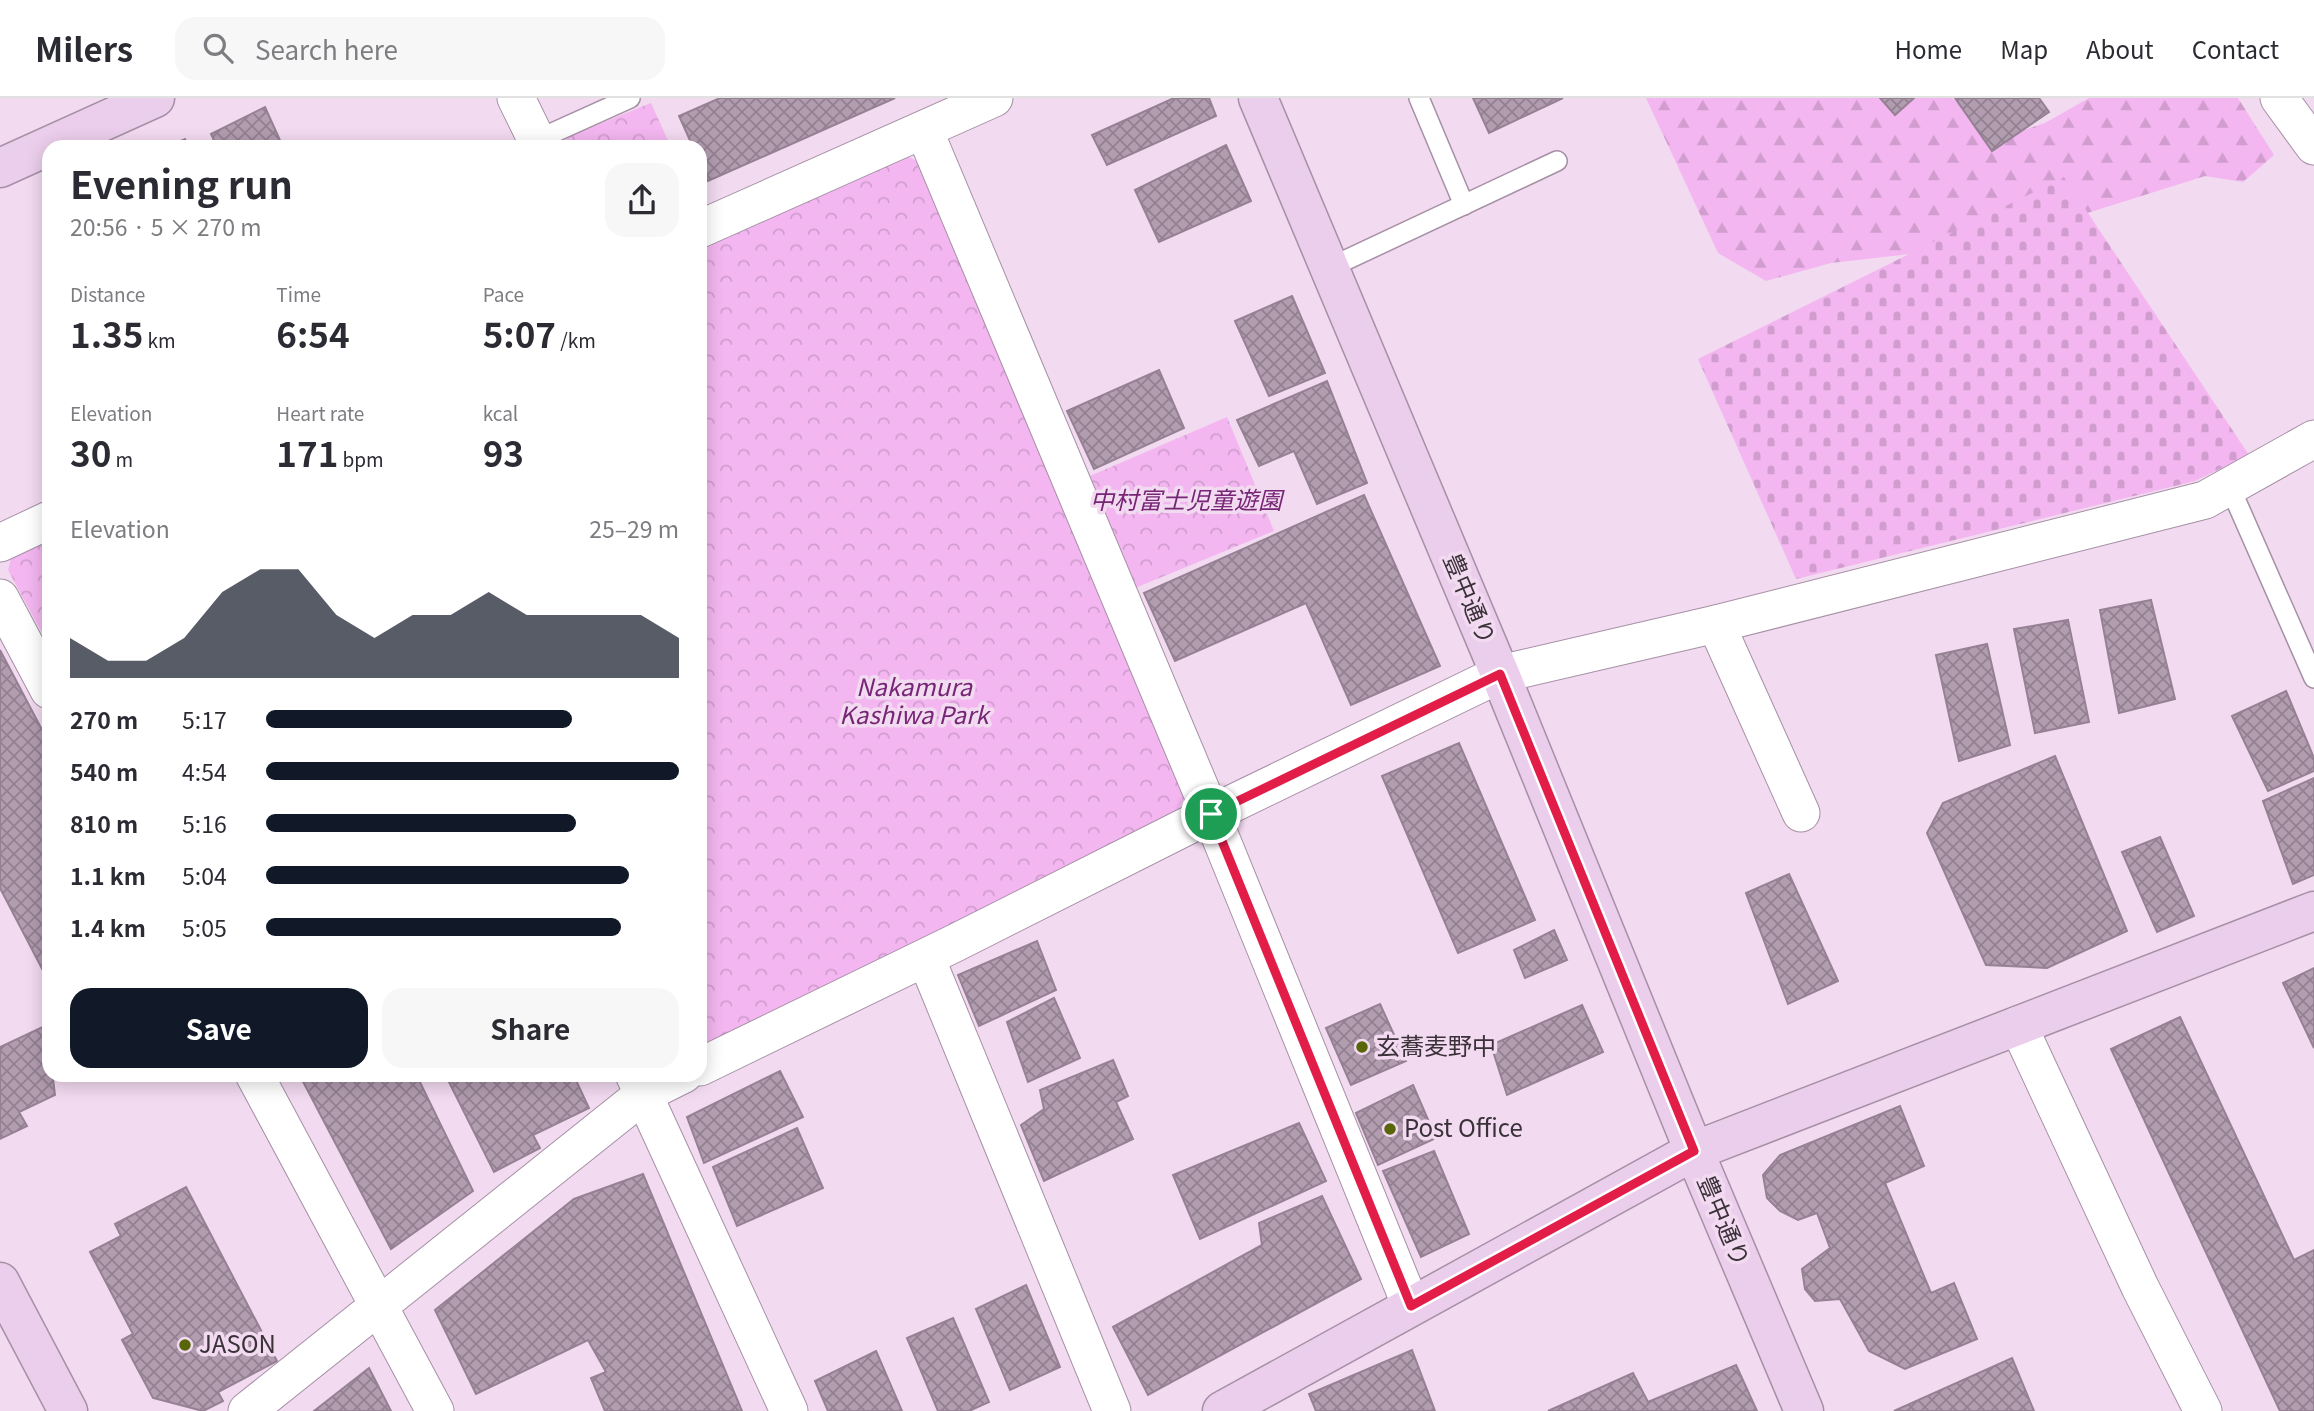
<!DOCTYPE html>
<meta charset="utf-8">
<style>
body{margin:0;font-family:Georgia,"Noto Sans JP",serif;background:#f7f7f7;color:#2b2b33;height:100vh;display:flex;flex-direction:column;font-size:26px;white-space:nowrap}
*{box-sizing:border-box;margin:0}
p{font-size:23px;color:#7c7c81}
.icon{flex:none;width:38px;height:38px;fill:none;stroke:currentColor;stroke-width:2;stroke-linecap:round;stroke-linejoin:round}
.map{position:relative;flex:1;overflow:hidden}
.side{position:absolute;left:42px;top:42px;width:665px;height:942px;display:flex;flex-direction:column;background:#fff;border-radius:21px;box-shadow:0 4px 18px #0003}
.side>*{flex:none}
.pin{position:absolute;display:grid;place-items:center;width:60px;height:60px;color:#fff;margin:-30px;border:4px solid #fff;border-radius:50%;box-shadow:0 2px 7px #0007}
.round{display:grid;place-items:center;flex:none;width:74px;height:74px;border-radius:21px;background:#f7f7f7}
.overview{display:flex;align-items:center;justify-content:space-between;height:119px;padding:0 28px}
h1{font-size:38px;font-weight:700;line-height:52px}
.figures{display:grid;grid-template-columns:repeat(3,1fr);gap:10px;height:119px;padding:7px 28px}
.figures div{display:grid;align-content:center}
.figures b{font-size:35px;font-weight:700}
.figures small{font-size:19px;font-weight:400}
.figures p{font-size:19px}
.chart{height:196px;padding:14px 28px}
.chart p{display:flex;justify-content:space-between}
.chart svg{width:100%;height:126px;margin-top:7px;fill:#111827;opacity:.7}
.button{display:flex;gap:14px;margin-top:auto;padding:14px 28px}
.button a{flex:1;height:80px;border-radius:21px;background:#111827;color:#fff;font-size:28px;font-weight:700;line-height:80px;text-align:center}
.button a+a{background:#f7f7f7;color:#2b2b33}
ul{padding:0 28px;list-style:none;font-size:23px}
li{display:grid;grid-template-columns:112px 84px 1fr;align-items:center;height:52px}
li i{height:18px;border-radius:9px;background:#111827}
header{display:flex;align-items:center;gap:42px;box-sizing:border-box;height:98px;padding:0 35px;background:#fff;border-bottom:2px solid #e1e1e2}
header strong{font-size:33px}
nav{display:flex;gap:38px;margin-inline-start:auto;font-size:24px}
.search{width:490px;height:63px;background:#f7f7f7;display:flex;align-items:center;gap:18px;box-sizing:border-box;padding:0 24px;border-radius:21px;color:#7c7c81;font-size:26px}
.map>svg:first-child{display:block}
.forest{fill:url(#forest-firs)}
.cemetery{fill:url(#cemetery-stones)}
.park{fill:url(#park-crowns)}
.building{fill:url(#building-cross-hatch);stroke:#958094;stroke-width:2}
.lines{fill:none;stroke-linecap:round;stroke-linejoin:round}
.lane-casing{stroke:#a690a5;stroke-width:22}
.street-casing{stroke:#a690a5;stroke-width:39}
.secondary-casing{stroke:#a690a5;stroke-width:41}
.lane{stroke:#fff;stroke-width:19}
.street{stroke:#fff;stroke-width:37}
.secondary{stroke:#ebceeb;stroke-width:38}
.route-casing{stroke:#fff;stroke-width:14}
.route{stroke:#e11d48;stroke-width:9}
.poi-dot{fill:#586508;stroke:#f2daf0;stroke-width:2.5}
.labels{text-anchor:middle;stroke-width:7;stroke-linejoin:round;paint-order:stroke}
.park-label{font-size:24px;font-style:italic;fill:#762675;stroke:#f2daf0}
.street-label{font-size:24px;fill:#3a3139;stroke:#f2daf0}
.poi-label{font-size:24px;fill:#3a3139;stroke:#f2daf0;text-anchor:start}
</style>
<header>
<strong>Milers</strong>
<div class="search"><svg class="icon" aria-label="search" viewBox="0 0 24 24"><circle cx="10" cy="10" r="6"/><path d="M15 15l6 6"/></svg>Search here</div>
<nav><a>Home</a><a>Map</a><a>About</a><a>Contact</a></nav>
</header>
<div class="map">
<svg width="2314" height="1313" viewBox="0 0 2314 1313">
<defs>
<pattern id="forest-firs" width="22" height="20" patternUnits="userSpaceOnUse" patternTransform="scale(1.75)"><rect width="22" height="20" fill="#f3b6f0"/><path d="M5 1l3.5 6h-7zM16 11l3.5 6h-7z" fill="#d19dcf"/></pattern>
<pattern id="cemetery-stones" width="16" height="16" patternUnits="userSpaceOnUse" patternTransform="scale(1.75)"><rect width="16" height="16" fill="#f3b6f0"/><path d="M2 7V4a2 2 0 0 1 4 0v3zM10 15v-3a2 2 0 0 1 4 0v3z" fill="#d19dcf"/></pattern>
<pattern id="park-crowns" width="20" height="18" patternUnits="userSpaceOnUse" patternTransform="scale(1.75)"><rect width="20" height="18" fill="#f3b6f0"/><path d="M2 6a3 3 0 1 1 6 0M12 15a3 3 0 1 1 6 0" fill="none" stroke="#d19dcf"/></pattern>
<pattern id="building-cross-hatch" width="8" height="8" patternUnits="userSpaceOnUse" patternTransform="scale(1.75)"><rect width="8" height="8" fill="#b29cb0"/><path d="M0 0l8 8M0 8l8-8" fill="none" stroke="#928090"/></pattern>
</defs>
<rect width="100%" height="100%" fill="#f2daf0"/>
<polygon class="forest" points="1646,0 1952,0 2000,40 2045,25 2089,0 2238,0 2274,57 2243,84 2205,78 2046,128 1936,153 1831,165 1766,183 1718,155"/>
<polygon class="cemetery" points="2064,79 2249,357 2195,383 1796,481 1698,261"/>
<g class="park">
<polygon points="651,5 671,49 565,49 567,39"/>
<polygon points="902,55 920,65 1186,696 1176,716 700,951 700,149"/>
<polygon points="1227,319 1274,433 1135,490 1090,378"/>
<polygon points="49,441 49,548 8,472 12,457"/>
</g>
<g class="building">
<polygon points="720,0 895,0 708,83 700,66 700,49 693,49 679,18"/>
<polygon points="1174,0 1209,0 1216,18 1107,67 1092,37"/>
<polygon points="1473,0 1563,0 1489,35"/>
<polygon points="1880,0 1914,0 1895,17"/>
<polygon points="1955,0 2039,0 2049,14 1992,53"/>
<polygon points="265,9 283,49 217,49 211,36"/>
<polygon points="185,41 188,49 167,49"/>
<polygon points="1226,47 1251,103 1159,144 1135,92"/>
<polygon points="1292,198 1325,275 1269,298 1235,223"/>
<polygon points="1159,272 1184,330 1094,371 1067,313"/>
<polygon points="1327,283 1367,385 1317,406 1294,353 1259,368 1237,322"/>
<polygon points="1364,397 1440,568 1351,607 1306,505 1175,563 1144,495"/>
<polygon points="2151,502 2175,601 2119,615 2100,512"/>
<polygon points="2068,522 2089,624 2035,635 2014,531"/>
<polygon points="1987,546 2010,647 1959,663 1936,557"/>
<polygon points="0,552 49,645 49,884 0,790"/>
<polygon points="2286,593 2314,660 2314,673 2268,693 2232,618"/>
<polygon points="1459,645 1535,822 1458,855 1382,678"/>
<polygon points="2055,658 2127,833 2047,870 1986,867 1927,735 1943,705"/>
<polygon points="2314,680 2314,777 2293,786 2263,703"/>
<polygon points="2160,739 2194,818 2157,834 2122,754"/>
<polygon points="1789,776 1838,883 1788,906 1746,795"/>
<polygon points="1554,832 1567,862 1525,880 1514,852"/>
<polygon points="1037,843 1056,892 979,928 958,877"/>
<polygon points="2314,870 2314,950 2283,885"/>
<polygon points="1054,900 1080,960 1028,984 1007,924"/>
<polygon points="1380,906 1406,963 1351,987 1326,930"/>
<polygon points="1582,907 1603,954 1507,997 1491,947"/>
<polygon points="2180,919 2294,1162 2314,1152 2314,1313 2280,1313 2111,951"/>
<polygon points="49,926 49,976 63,976 53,981 55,997 19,1014 27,1028 0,1041 0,949"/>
<polygon points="1113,962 1128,998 1116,1004 1133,1041 1044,1083 1021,1027 1044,1011 1040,992"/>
<polygon points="780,973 803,1019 704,1065 687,1019"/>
<polygon points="299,976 416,976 473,1093 391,1151"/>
<polygon points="445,976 573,976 589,1010 533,1037 540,1050 494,1074"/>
<polygon points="1413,987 1436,1040 1378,1067 1356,1015"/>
<polygon points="1900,1008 1924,1068 1885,1085 1931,1195 1954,1185 1977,1241 1905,1271 1869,1253 1840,1201 1815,1203 1805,1191 1802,1171 1830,1150 1817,1115 1798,1122 1780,1113 1767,1100 1763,1077 1780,1057"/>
<polygon points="1299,1025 1326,1083 1200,1141 1173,1077"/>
<polygon points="797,1030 823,1090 737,1128 713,1069"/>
<polygon points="1434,1053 1469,1136 1421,1159 1383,1073"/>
<polygon points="643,1076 742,1313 605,1313 591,1280 606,1274 588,1242 476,1296 435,1212 574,1101"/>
<polygon points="186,1089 277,1263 218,1294 223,1303 203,1313 153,1300 122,1242 133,1236 90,1154 121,1138 115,1126"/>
<polygon points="1322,1098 1361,1181 1148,1297 1113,1229 1262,1147 1259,1125"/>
<polygon points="1026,1187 1060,1269 1010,1292 976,1211"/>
<polygon points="953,1220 989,1304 969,1313 938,1313 907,1240"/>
<polygon points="1412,1252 1435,1313 1316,1313 1309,1296"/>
<polygon points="876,1253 902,1313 828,1313 815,1283"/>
<polygon points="2012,1260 2034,1313 1894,1313"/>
<polygon points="1736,1267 1757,1313 1548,1313 1633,1275 1648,1304"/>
<polygon points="369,1270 391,1313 314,1313"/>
</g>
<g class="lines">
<g class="lane-casing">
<g id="lane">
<polyline points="1419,0 1464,107"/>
<polyline points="537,42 630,0"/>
<polyline points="1329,170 1557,63"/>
<polyline points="2229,387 2314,580"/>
</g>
</g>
<g class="street-casing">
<g id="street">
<polyline points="516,0 540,49"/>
<polyline points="2279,0 2314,48"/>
<polyline points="924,32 1211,716 1411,1208"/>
<polyline points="700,131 994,0"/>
<polyline points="0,445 49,422"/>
<polyline points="0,500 49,592"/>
<polyline points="1716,526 1801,715"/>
<polyline points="926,860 1112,1313"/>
<polyline points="2018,927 2140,1189 2203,1313"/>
<polyline points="700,969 953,846 1211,716 1500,576 1716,526 2205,402 2314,341"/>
<polyline points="254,976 435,1313"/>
<polyline points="634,976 789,1313"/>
<polyline points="247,1313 644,996 684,976"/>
</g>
</g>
<g class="secondary-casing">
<g id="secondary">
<polyline points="1258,0 1500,576 1694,1053 1804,1313"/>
<polyline points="0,70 155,0"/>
<polyline points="0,1184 68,1313"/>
<polyline points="1222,1313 1694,1053 2314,813"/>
</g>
</g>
<use href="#lane" class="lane"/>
<use href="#street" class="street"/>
<use href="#secondary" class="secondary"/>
</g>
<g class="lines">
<g class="route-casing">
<polygon id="route" points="1500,576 1694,1053 1411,1208 1211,716"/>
</g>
<use href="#route" class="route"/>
</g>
<g class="poi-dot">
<circle cx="1362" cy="949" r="7"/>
<circle cx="1390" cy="1031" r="7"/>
<circle cx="185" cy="1247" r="7"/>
</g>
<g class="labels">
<g class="park-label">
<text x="1186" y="411">中村富士児童遊園</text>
<text x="914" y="598">Nakamura<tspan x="914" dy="28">Kashiwa Park</tspan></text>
</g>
<g class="street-label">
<text transform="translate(1469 501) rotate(67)" y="8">豊中通り</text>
<text transform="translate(1723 1123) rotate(67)" y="8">豊中通り</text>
</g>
<g class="poi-label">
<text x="1376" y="957">玄蕎麦野中</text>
<text x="1404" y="1039">Post Office</text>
<text x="199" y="1255">JASON</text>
</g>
</g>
</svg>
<div class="pin" style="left:1211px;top:716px;background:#1e9e55"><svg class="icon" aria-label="arrive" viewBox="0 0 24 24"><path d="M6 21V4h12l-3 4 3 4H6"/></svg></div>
<section class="side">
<div class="overview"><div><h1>Evening run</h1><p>20:56 · 5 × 270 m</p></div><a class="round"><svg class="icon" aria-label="share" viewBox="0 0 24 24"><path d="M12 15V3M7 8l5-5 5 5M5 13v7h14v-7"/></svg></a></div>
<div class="figures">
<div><p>Distance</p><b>1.35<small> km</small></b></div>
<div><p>Time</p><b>6:54</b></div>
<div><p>Pace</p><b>5:07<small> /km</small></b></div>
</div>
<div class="figures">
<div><p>Elevation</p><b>30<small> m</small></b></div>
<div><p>Heart rate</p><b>171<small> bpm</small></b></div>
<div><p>kcal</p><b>93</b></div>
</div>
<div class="chart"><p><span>Elevation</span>25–29 m</p>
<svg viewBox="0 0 160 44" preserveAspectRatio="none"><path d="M0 44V30L10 38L20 38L30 30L40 14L50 6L60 6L70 22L80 30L90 22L100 22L110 14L120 22L130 22L140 22L150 22L160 30V44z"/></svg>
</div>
<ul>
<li><b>270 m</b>5:17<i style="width:74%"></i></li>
<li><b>540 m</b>4:54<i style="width:100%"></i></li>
<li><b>810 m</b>5:16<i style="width:75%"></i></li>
<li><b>1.1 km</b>5:04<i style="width:88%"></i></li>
<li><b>1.4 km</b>5:05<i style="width:86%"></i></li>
</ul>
<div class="button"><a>Save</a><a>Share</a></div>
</section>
</div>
